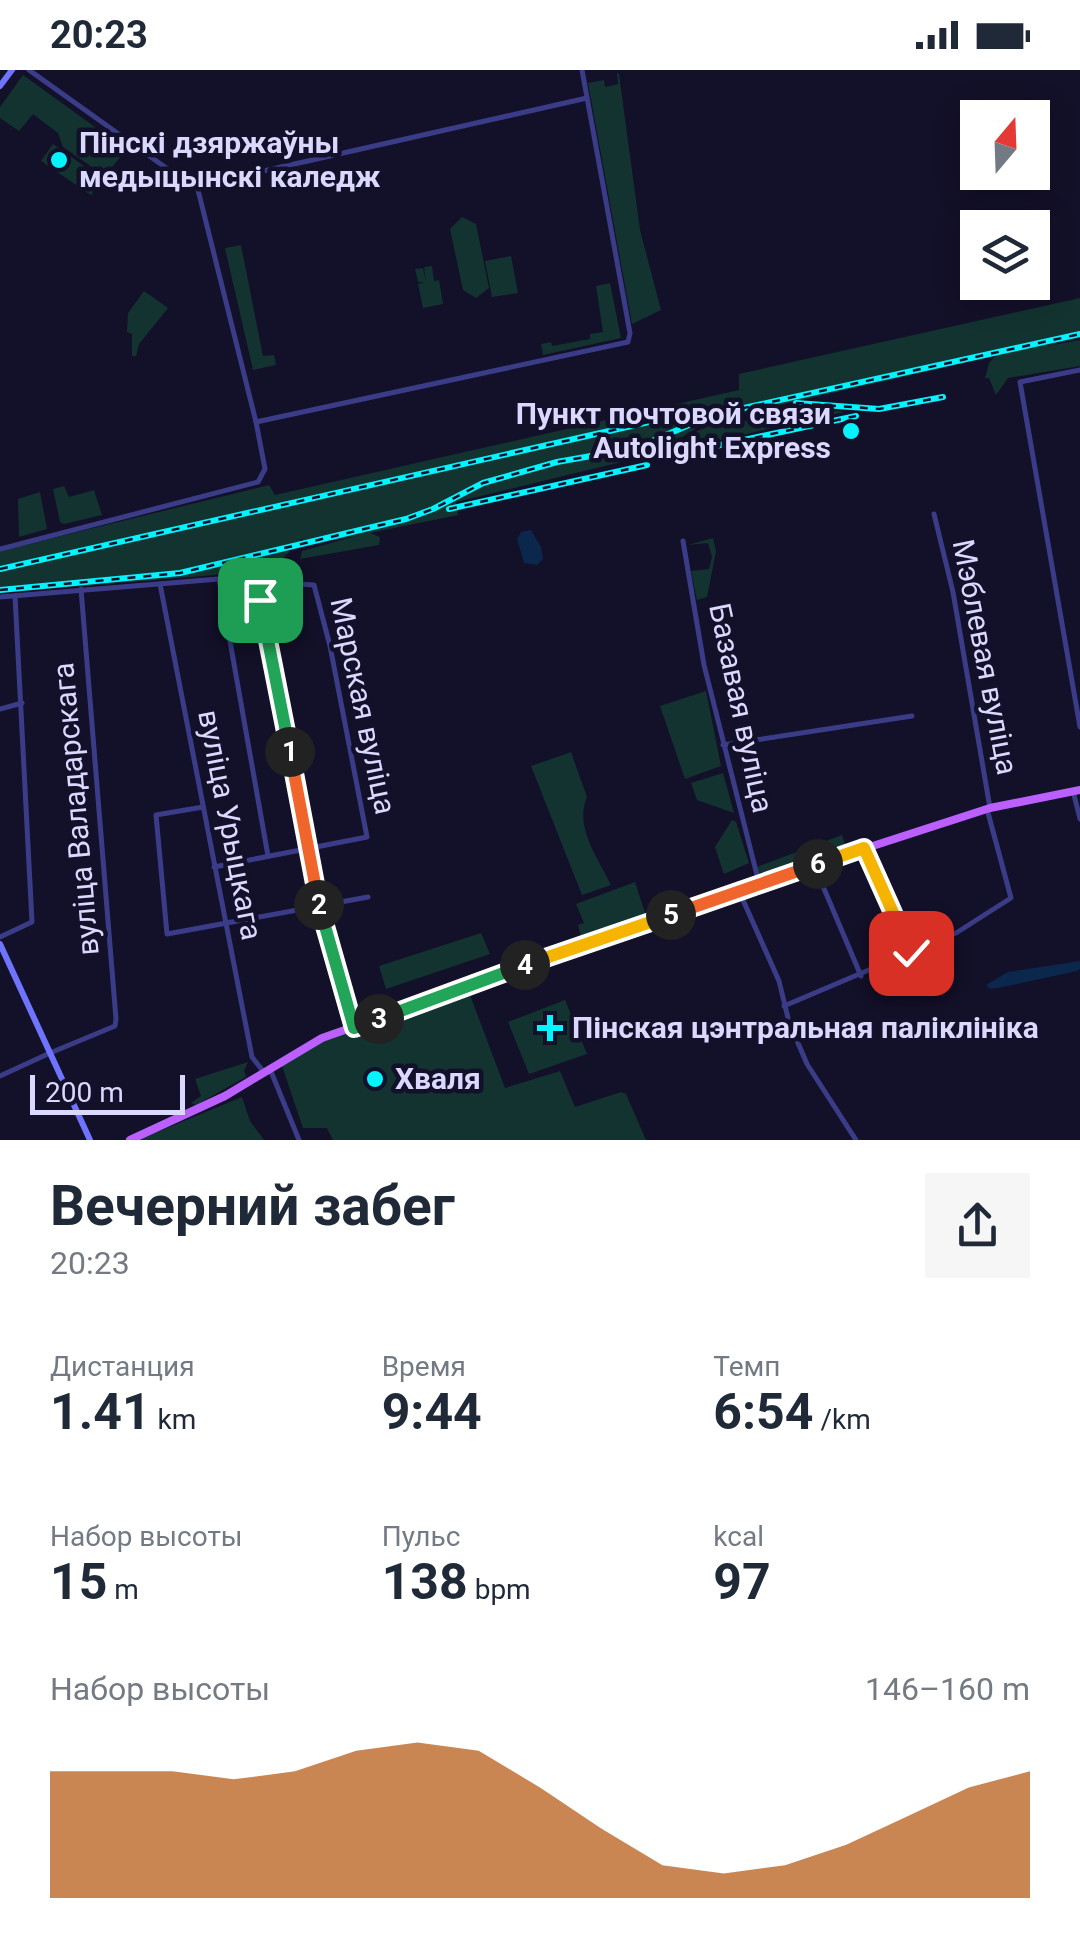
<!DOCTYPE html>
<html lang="ru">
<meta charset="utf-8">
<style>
body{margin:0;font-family:Roboto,sans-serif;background:#f6f6f7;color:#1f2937;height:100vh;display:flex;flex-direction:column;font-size:38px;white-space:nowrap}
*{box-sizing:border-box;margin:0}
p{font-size:32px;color:#747a83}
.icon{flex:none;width:55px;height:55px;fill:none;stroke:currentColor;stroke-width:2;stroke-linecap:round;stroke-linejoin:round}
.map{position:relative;height:1070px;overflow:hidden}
.panel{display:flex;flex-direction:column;background:#fff;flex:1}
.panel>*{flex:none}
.needle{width:65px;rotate:19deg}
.tools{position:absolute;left:960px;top:30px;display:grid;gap:20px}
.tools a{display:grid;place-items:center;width:90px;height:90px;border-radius:0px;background:#fff;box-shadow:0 5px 25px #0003;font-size:50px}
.scale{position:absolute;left:30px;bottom:25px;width:155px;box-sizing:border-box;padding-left:10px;border:5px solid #dbd8ff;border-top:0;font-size:28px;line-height:35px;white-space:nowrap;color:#dbd8ff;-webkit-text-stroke:8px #131029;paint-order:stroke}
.pin{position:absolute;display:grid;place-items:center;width:85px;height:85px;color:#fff;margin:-42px;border-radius:20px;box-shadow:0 5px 15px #0006}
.km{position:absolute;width:50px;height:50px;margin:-25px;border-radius:50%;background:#222;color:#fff;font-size:28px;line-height:50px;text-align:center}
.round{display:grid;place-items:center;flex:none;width:105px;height:105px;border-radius:0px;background:#f6f6f7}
.overview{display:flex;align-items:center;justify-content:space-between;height:170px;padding:0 50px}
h1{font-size:55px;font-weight:700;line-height:75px}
.stats{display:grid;grid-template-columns:repeat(3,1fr);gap:15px;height:170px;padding:10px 50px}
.stats div{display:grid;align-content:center}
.stats b{font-size:50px;font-weight:700}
.stats small{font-size:28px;font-weight:400}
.stats p{font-size:28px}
.chart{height:280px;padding:20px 50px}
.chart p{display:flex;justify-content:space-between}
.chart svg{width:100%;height:180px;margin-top:10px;fill:#b45309;opacity:.7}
.status{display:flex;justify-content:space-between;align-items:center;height:70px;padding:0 50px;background:#fff;direction:ltr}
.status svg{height:28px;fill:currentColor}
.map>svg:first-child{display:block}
.green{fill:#133330}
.water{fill:#0c274c}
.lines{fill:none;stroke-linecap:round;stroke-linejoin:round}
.minor{stroke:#3b3c88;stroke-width:5}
.tertiary{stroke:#3b3c88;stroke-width:5}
.secondary{stroke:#6f74ff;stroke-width:6}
.primary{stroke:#bb5fff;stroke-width:8}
.rail-casing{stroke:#04f4ff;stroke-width:6}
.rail{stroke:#131029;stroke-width:2.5;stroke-dasharray:8;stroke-linecap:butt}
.split-1-casing{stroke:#fff;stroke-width:20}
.split-2-casing{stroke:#fff;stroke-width:20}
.split-3-casing{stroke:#fff;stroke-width:20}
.split-4-casing{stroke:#fff;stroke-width:20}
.split-5-casing{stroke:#fff;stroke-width:20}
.split-6-casing{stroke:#fff;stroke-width:20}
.split-7-casing{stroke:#fff;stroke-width:20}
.split-1{stroke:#22a559;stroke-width:12}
.split-2{stroke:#f0652b;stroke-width:12}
.split-3{stroke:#22a559;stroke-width:12}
.split-4{stroke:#22a559;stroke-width:12}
.split-5{stroke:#f5b400;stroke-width:12}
.split-6{stroke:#f0652b;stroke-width:12}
.split-7{stroke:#f5b400;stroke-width:12}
.poi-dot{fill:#04f4ff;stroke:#131029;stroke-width:4}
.labels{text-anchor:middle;stroke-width:9;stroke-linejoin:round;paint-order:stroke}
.poi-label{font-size:30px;font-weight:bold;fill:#dbd8ff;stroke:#131029;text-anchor:start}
.street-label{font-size:30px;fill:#dbd8ff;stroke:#131029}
</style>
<div class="status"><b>20:23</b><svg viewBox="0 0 49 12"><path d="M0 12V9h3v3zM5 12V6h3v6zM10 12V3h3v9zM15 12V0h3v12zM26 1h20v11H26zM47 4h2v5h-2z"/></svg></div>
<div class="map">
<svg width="1080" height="1070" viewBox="0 0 1080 1070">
<rect width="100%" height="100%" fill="#131029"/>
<g class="green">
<polygon points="617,3 619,4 640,160 661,240 632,254 588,13 604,10 605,17 618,14"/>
<polygon points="23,5 124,78 125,81 105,106 63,77 58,63 33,44 19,61 0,48 0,37"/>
<polygon points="53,74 102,109 91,125 41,91"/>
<polygon points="462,147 476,154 489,218 476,228 463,220 450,159"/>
<polygon points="241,175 263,286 274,285 276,295 253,300 225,178"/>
<polygon points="511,186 518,223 492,227 485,191"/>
<polygon points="432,196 434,211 439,210 443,234 423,238 418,214 424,212 418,212 415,199 423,198 426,213 424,197"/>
<polygon points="610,213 621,268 543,285 541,274 551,272 552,276 590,269 590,264 603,262 596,216"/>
<polygon points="144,221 168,238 139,274 136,286 132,286 132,264 127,262 128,243"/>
<polygon points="1080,228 1080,268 1047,276 1080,270 1080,296 1008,308 996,325 989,308 985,308 989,293 995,286 709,351 677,370 648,377 646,386 456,432 458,445 370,463 380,467 379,475 300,489 302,481 356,466 302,477 303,468 279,492 215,505 0,523 0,481 269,415 275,425 739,320 739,304"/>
<polygon points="793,335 844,342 707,373 692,363 721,351 739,353"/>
<polygon points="64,416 69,427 94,420 102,445 64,454 60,452 53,419"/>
<polygon points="40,422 47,459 19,467 18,429"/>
<polygon points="713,468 716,481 707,527 697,530 691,501 709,499 712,487 708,473 688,475"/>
<polygon points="706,621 721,696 685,709 660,636"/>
<path d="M571,682L587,727C574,757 598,788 611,815L582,825L531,696Z"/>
<polygon points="723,703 734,743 697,730 691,713"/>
<polygon points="732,750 736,752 749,793 724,804 715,777"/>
<polygon points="842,765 846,777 844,781 766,806 760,806 757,797"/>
<polygon points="635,812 647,849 582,871 578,855 584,853 576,834"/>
<polygon points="481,863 490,884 386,919 379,896"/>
<polygon points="467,917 505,1018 560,1001 575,1037 621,1022 626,1024 646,1070 333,1070 327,1058 303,1058 281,993 306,977"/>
<polygon points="565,930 587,984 529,1004 508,952"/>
<polygon points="248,992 244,1001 246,1007 196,1035 191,1033 201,1026 195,1009"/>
<polygon points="242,1027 250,1051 264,1070 138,1070"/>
</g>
<g class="water">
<polygon points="531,460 541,477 543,489 537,495 524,493 517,469 521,462"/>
<polygon points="1080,891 1080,899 1077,901 998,918 990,919 986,915 1008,902"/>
</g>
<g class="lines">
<g class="minor">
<polyline points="29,0 190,115 197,116"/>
<polyline points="197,116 587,28"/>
<polyline points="197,116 256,352"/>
<polyline points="1080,300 1020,312 1080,657"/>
<polyline points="934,444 953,522 990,738"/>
<polyline points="683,471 704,595 759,813"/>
<polyline points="219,509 268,786"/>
<polyline points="256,510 319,836 354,958"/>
<polyline points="160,514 252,987 263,1001"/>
<polyline points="0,527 219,509 314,515 330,576 367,767 214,797"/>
<polyline points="0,639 22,633"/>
<polyline points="723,675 912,646"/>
<polyline points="1073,721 1080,749"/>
<polyline points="203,737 156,745 167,864 368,827"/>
<polyline points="864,778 911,883"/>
<polyline points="814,795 861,906"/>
<polyline points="739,821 779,911 789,952 807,994 856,1070"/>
<polyline points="0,867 32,852 15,526"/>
<polyline points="784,936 956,863 1011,828 987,739"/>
<polyline points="50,983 115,956 116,949 81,519"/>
<polyline points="270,999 299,1070"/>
</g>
<g class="tertiary">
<polyline points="0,479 258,412 265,399 256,352 628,272 630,263 582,0"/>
<polyline points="0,1006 50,983"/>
</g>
<g class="secondary">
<polyline points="0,16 12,0"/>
<polyline points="0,874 90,1070"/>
</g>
<polyline class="primary" points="130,1070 225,1026 322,968 814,795 990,738 1080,720"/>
<g class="rail-casing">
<g id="rail">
<polyline points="796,333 879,339 943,327"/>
<polyline points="644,383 711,377 856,346"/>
<polyline points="449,439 647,395"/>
<polyline points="0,499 702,340"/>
<polyline points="0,520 180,503 406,449 433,439 483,413 557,392 636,378 712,345 1080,264"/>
</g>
</g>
<use href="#rail" class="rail"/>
</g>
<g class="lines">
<g class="split-1-casing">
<polyline id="split-1" points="260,530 290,682"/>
</g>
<g class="split-2-casing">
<polyline id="split-2" points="290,682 319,835"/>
</g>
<g class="split-3-casing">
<polyline id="split-3" points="319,835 354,958 379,949"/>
</g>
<g class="split-4-casing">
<polyline id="split-4" points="379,949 525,895"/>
</g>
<g class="split-5-casing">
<polyline id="split-5" points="525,895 671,845"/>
</g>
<g class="split-6-casing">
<polyline id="split-6" points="671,845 818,794"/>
</g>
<g class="split-7-casing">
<polyline id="split-7" points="818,794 864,778 911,883"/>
</g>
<use href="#split-1" class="split-1"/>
<use href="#split-2" class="split-2"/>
<use href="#split-3" class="split-3"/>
<use href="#split-4" class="split-4"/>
<use href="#split-5" class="split-5"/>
<use href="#split-6" class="split-6"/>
<use href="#split-7" class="split-7"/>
</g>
<g class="poi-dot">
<circle cx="59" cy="90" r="10"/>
<circle cx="851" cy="361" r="10"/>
<path d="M545 943h10v10h10v10h-10v10h-10v-10h-10v-10h10z"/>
<circle cx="375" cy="1009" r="10"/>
</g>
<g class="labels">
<g class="poi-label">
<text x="79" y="83">Пінскі дзяржаўны<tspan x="79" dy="34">медыцынскі каледж</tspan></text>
<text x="831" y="354" text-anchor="end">Пункт почтовой связи<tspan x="831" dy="34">Autolight Express</tspan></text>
<text x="572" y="968">Пінская цэнтральная паліклініка</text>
<text x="395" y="1019">Хваля</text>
</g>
<g class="street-label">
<text transform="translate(985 587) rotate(79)" y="10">Мэблевая вуліца</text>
<text transform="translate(363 636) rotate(78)" y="10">Марская вуліца</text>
<text transform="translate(741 638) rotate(78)" y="10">Базавая вуліца</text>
<text transform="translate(76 739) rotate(-95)" y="10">вуліца Валадарскага</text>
<text transform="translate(230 755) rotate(79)" y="10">вуліца Урыцкага</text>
</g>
</g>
</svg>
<div class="tools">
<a><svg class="needle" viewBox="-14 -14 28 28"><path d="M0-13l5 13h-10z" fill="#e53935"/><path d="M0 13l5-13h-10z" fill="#747a83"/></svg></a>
<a><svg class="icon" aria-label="layers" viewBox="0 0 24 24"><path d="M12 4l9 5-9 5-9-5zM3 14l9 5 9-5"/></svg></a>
</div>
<div class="scale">200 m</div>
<div class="pin" style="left:260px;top:530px;background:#1e9e55"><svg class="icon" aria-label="arrive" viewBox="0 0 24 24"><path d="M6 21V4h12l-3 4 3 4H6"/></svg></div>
<div class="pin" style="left:911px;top:883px;background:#d93025"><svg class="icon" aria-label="check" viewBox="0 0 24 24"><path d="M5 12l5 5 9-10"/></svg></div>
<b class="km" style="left:290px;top:682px">1</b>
<b class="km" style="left:319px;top:835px">2</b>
<b class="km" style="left:379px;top:949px">3</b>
<b class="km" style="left:525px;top:895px">4</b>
<b class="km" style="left:671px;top:845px">5</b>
<b class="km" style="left:818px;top:794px">6</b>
</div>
<section class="panel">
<div class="overview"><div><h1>Вечерний забег</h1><p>20:23</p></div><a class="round"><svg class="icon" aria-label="share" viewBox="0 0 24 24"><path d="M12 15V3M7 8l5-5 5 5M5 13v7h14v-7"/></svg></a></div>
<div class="stats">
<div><p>Дистанция</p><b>1.41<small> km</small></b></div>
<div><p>Время</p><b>9:44</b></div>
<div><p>Темп</p><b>6:54<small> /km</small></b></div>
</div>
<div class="stats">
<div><p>Набор высоты</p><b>15<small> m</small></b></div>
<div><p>Пульс</p><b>138<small> bpm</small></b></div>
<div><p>kcal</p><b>97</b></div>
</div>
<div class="chart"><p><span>Набор высоты</span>146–160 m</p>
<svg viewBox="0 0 160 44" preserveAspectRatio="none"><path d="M0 44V13L10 13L20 13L30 15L40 13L50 8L60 6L70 8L80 17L90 27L100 36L110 38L120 36L130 31L140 24L150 17L160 13V44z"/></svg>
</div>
</section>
